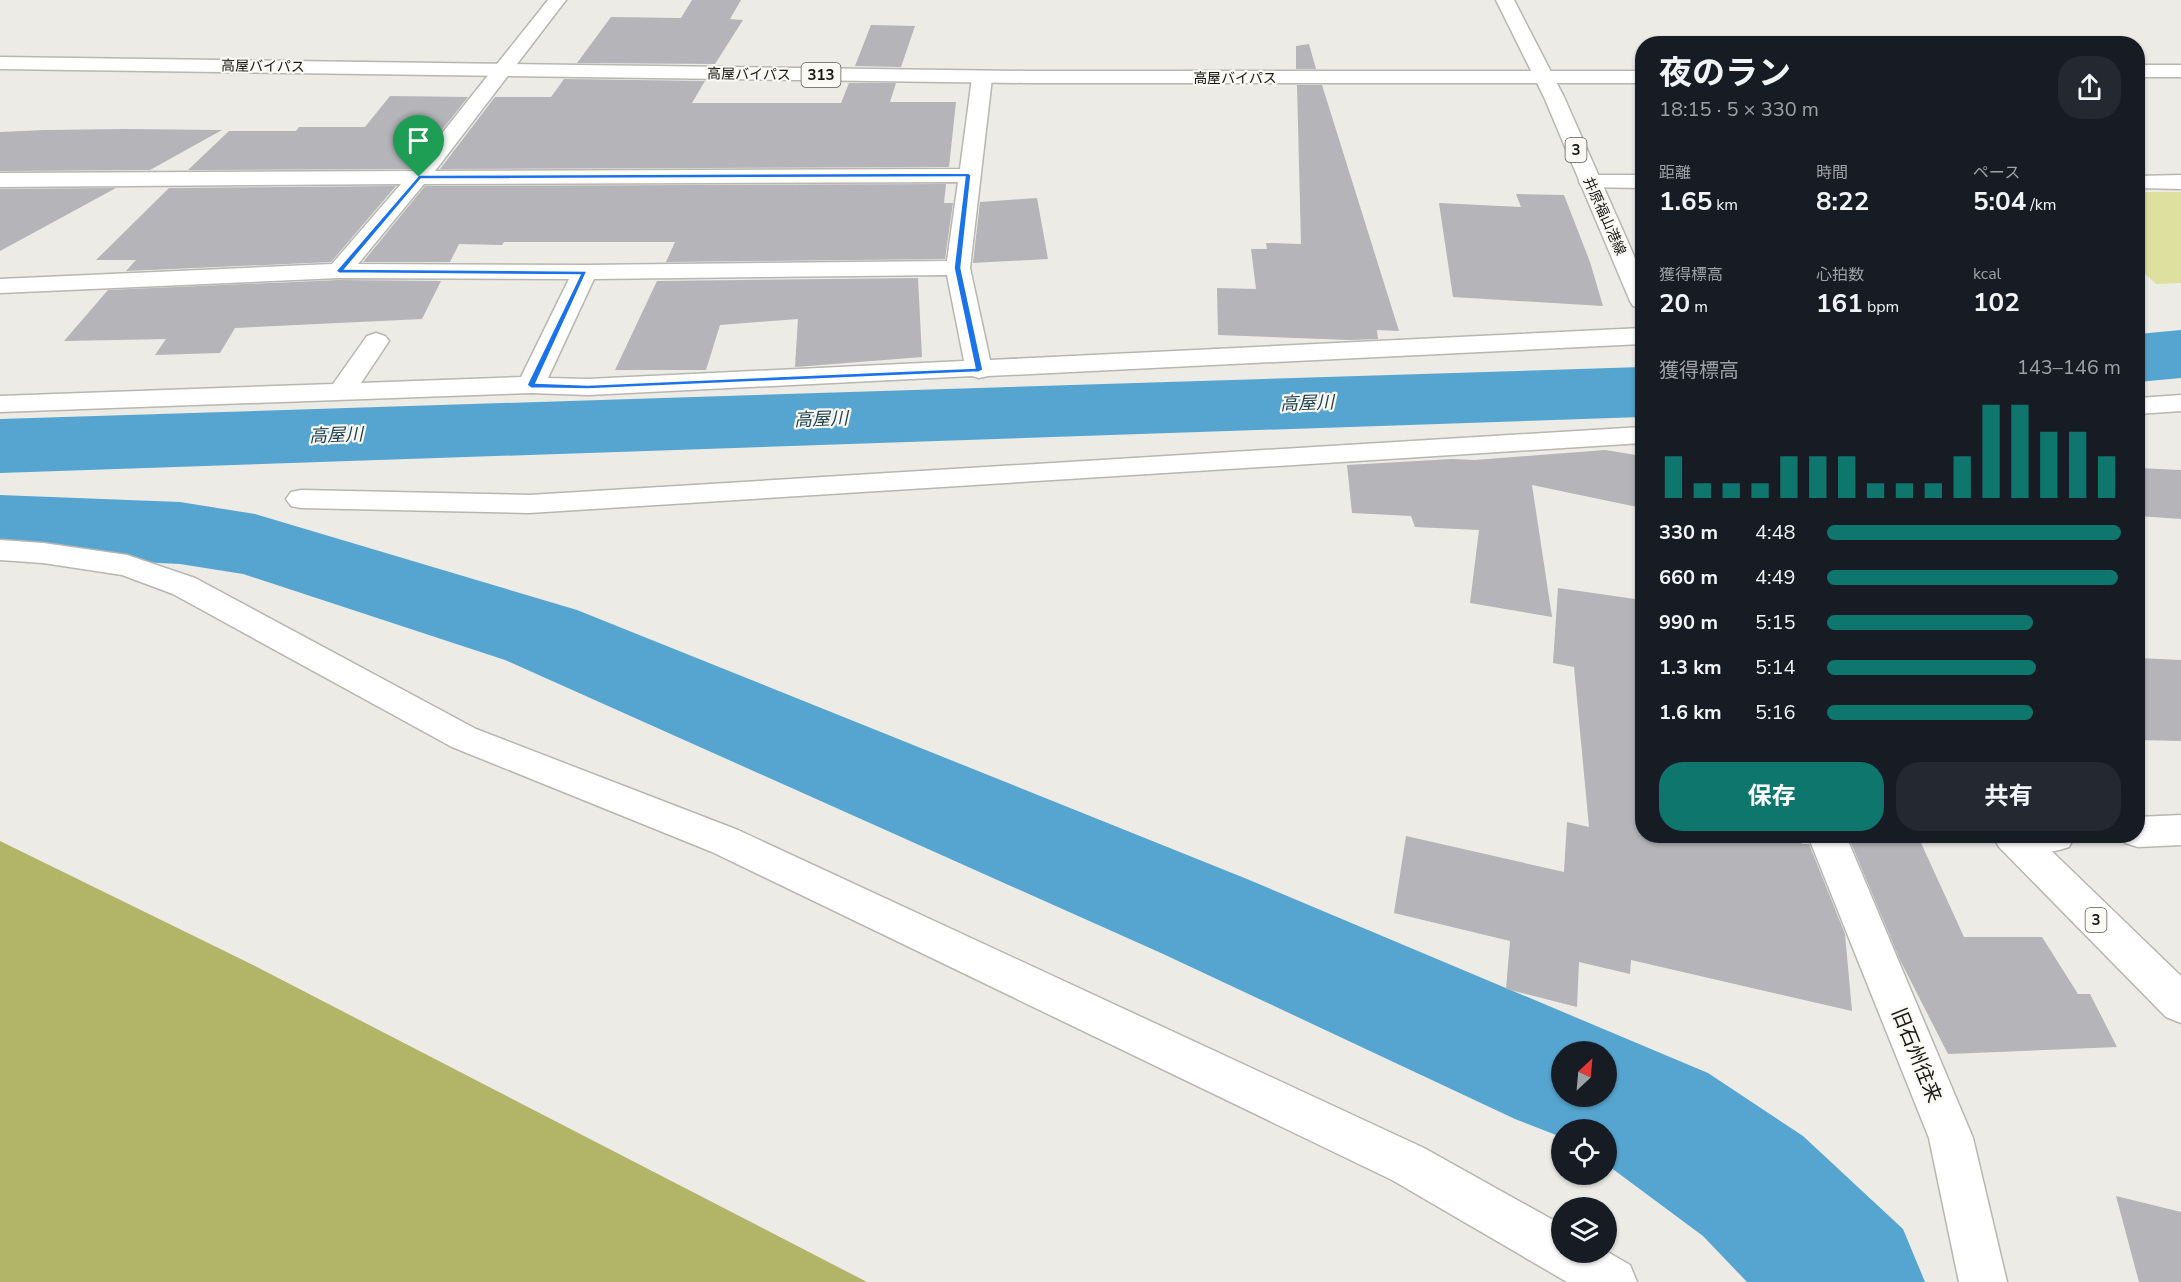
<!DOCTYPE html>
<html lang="ja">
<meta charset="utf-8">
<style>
body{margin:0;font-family:"Nunito Sans","Noto Sans JP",sans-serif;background:#242831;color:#f1f3f6;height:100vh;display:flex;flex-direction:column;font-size:22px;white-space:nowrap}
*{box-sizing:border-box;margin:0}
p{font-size:20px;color:#9ea1a6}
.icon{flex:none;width:33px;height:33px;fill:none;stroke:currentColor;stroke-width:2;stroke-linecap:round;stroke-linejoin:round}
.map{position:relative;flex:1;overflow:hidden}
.sheet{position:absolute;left:1635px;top:36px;width:510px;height:807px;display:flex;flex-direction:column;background:#171b24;border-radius:24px;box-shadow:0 2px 4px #0004}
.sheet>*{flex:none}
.needle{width:39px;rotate:26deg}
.buttons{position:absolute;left:1551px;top:1041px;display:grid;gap:12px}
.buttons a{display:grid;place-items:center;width:66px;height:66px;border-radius:50%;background:#171b24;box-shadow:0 2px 4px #0004;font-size:30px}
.pin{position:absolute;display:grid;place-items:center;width:51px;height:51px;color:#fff;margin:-62px -26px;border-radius:50% 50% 50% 0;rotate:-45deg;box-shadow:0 0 6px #0007}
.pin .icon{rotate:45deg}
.round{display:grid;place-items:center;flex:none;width:63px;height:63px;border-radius:24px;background:#242831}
.overview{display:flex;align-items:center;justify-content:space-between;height:102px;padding:0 24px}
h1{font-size:33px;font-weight:700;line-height:45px}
.figures{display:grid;grid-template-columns:repeat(3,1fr);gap:9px;height:102px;padding:6px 24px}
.figures div{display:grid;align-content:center}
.figures b{font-size:26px;font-weight:700}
.figures small{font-size:16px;font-weight:400}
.figures p{font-size:16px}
.chart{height:168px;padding:12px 24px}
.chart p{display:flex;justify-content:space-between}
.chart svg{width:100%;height:108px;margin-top:6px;stroke:#0f766e;stroke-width:6}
.primary-button{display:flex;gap:12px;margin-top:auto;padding:12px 24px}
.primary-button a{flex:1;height:69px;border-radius:24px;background:#0f766e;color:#fff;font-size:24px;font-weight:700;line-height:69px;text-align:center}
.primary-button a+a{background:#242831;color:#f1f3f6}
ul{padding:0 24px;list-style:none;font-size:20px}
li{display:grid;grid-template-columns:96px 72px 1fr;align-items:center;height:45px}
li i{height:15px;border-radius:8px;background:#0f766e}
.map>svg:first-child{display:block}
.green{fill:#dde09f}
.forest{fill:#b2b468}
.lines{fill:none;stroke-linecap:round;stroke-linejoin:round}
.river{fill:#56a5d0;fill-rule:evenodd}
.building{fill:#b4b4b9}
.minor-casing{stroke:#b7b6b1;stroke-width:3}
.major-casing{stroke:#b7b6b1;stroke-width:3}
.highway-casing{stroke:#b7b6b1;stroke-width:3}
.path{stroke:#797976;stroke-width:4.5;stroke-dasharray:2 6;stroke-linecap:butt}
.minor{fill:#fff;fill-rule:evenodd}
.major{fill:#fff;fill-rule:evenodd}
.highway{fill:#fff;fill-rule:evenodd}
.route{fill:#1a73e8;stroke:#fff;stroke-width:1.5;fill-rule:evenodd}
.labels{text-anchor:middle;stroke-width:4.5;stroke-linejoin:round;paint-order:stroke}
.far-street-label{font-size:14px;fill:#171715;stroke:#faf9f3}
.shield{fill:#faf9f3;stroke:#5b5b58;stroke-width:1.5}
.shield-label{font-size:15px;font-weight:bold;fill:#171715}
.water-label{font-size:18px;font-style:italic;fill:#193c4e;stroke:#faf9f3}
.near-street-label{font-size:20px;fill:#171715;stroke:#faf9f3}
</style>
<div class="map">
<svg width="2181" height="1282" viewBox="0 0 2181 1282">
<rect width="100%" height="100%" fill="#ecebe6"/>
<polygon class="green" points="2138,192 2181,192 2181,283 2156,284 2138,267"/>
<polygon class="forest" points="0,841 251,964 867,1282 0,1282"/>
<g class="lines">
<g class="river">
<polygon points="2181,330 2181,378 2138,382 2138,334"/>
<polygon points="1642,367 1642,417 0,473 0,419"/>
<path d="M0,495L180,502L255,514L577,610L1247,879L1708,1073L1803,1136L1903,1229L1925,1282H1747L1703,1236L1606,1164V1130H1562V1142L1556,1135L1515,1119L1161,953L505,660L243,574L180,564L0,555ZM1562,1052H1606V1096H1562Z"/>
</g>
</g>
<g class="building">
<polygon points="692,0 741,0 730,19 743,20 715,64 577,63 611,17 681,18"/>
<polygon points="871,25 915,26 901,67 855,66"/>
<polygon points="1309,44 1316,69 1296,69 1296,46"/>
<polygon points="564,79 705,81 692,103 841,103 849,83 896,83 890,102 956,102 949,167 440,169 495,97 551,97"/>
<polygon points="1297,85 1322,85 1399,331 1377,330 1378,339 1350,340 1218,335 1217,288 1256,289 1251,249 1267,249 1266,243 1301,244"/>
<polygon points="390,96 468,97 411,169 188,170 229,131 296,131 299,127 365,127"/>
<polygon points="45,130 125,129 222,130 150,170 0,171 0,132"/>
<polygon points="946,184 944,203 953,203 945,259 666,262 675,242 504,242 502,245 459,244 450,262 363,262 425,186"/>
<polygon points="396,186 331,262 126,271 136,260 96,260 169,188"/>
<polygon points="116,188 0,251 0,189"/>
<polygon points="1516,194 1564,195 1590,262 1603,306 1453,297 1439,203 1521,207"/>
<polygon points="1037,198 1048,259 973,263 980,202"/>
<polygon points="918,278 922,357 795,367 798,319 720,325 706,370 615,370 657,281"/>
<polygon points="339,280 441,281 422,319 235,328 220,353 155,355 166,339 64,341 108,290"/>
<polygon points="1605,450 1642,456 1642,508 1532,485 1552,617 1470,603 1479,530 1415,527 1411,516 1352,513 1347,465 1452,459 1475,460"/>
<polygon points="2138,468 2181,470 2181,519 2138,516"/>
<polygon points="1558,588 1642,600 1642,836 1800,836 1802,844 1809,844 1845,934 1852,1011 1631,960 1630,974 1579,962 1577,1007 1506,989 1510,941 1394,913 1406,836 1564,872 1567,822 1589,827 1574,667 1553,663"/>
<polygon points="2138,658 2181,660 2181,741 2138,740"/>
<polygon points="1851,843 1921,843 1964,937 2042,937 2078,994 2090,994 2117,1047 1948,1054 1900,960"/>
<polygon points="2116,1196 2181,1212 2181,1282 2139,1282"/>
</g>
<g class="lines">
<g class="minor-casing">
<g id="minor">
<path d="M548,0H566L435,171L960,169L972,78L975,74H989L992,78L970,268L990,360L1642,328V344L988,376L979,378L972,376L588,395L531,393L0,412V396L333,384L367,336L376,333L385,336L389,341L361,383L521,377L569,279L339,278L0,293V279L332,264L401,184L0,187V173L412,171ZM958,182L947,261L585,265L358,264L424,184ZM947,275L964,361L588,379L548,378L594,279Z"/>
<polygon points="1590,175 1642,175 1642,188 1582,187 1579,182 1582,177"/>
<polygon points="2181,175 2181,189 2138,188 2138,176"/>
<polygon points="2181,395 2181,411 2138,414 2138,398"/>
<polygon points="1642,427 1642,443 529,513 301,508 291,506 286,499 291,492 301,490 529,495"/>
<polygon points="0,540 43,543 127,555 195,578 476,729 738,830 1424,1148 1562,1225 1562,1252 1606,1251 1630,1265 1637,1282 1567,1282 1392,1180 712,852 452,747 173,594 122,575 43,563 0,560"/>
<polygon points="2181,815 2181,845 2138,847 2125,843 2121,836 2138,836 2138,817"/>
<polygon points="1808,836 1846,836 1973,1138 2007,1282 1959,1282 1929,1138"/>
<path d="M1998,836H2075L2069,847C2048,854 2023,857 2002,850L1996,839Z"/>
</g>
</g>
<g class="major-casing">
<g id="major">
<polygon points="1496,0 1514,0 1564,97 1642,274 1642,308 1633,306 1630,301 1544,97"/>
<polygon points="1993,836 2036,836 2181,976 2181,1023 2166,1017 1999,847"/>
</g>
</g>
<g class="highway-casing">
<g id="highway">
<polygon points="0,57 1027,71 1642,71 1642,83 1027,83 0,69"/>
<rect x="2138" y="65" width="43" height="12"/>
</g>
</g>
<polyline class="path" points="1944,836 1964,836"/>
<use href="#minor" class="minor"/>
<use href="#major" class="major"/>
<use href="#highway" class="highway"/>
</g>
<path class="route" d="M968,173L971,175L961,268L983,370L979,372L588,389L531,388L527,385L580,275L339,273L336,271L419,175ZM965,177L954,268L975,368L588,385L536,383L587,271L345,269L421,179Z"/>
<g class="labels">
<g class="far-street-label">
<text transform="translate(263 66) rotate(1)" y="5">高屋バイパス</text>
<text transform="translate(749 74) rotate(1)" y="5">高屋バイパス</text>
<text x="1235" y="83">高屋バイパス</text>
<text transform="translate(1605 216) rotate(66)" y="5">井原福山港線</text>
</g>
<g class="shield">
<rect x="801.5" y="63" width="39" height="24" rx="4.5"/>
<rect x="1565.5" y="138" width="21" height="24" rx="4.5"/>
<rect x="2085.5" y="908" width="21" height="24" rx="4.5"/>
</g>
<g class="shield-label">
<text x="821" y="80">313</text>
<text x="1576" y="155">3</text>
<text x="2096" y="925">3</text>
</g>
<g class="water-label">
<text transform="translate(1307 403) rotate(-2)" y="6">高屋川</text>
<text transform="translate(821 419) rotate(-2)" y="6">高屋川</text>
<text transform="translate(336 435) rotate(-2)" y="6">高屋川</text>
</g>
<g class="near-street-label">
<text transform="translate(1917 1055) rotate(68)" y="7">旧石州往来</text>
</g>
</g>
</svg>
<div class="buttons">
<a><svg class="needle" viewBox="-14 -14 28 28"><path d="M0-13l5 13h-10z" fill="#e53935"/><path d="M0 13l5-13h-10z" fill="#9ea1a6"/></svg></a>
<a><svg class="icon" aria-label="locate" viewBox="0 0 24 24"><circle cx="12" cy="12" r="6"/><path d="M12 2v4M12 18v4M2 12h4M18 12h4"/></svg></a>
<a><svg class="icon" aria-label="layers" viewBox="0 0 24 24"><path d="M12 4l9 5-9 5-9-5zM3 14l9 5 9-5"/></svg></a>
</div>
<div class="pin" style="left:419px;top:177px;background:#1e9e55"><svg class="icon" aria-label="arrive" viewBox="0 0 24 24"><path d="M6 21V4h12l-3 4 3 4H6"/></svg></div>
<section class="sheet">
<div class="overview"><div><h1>夜のラン</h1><p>18:15 · 5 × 330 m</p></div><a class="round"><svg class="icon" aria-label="share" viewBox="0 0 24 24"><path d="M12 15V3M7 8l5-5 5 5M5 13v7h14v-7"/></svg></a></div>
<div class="figures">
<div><p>距離</p><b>1.65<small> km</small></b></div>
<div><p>時間</p><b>8:22</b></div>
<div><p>ペース</p><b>5:04<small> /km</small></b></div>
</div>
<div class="figures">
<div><p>獲得標高</p><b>20<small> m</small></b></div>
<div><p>心拍数</p><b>161<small> bpm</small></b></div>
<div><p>kcal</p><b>102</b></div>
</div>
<div class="chart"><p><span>獲得標高</span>143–146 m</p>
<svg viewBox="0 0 160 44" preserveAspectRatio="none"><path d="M5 44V27M15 44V38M25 44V38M35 44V38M45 44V27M55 44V27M65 44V27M75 44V38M85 44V38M95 44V38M105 44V27M115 44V6M125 44V6M135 44V17M145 44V17M155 44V27"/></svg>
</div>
<ul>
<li><b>330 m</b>4:48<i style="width:100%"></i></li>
<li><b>660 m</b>4:49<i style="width:99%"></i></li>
<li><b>990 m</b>5:15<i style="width:70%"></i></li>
<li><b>1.3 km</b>5:14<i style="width:71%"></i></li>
<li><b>1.6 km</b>5:16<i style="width:70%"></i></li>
</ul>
<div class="primary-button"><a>保存</a><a>共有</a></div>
</section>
</div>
